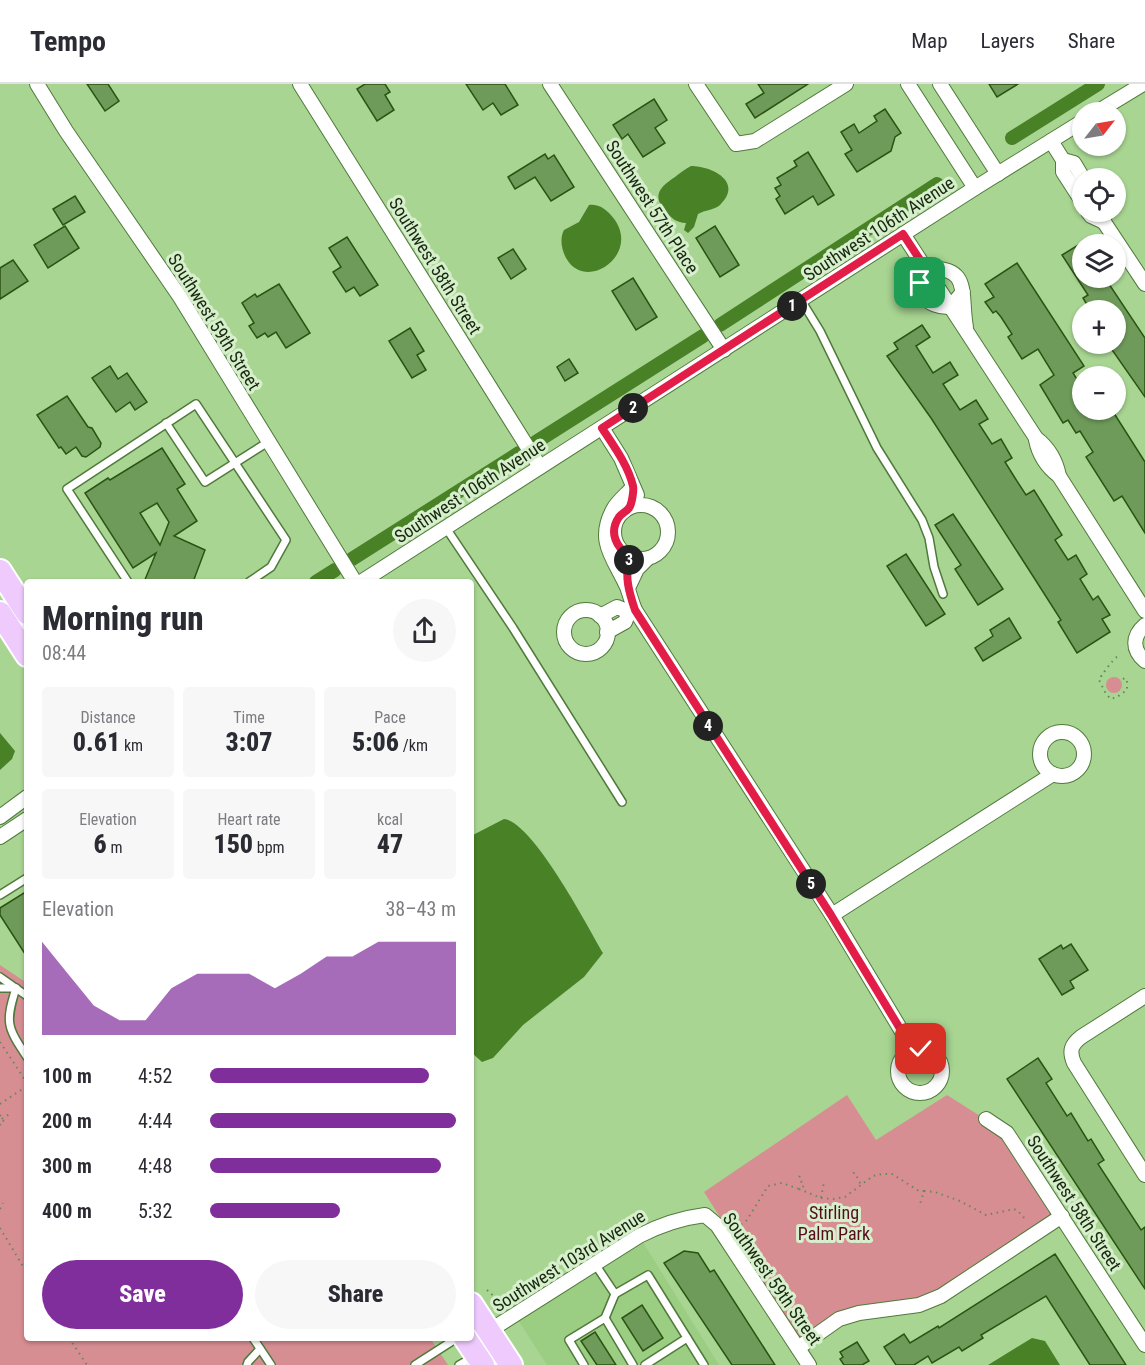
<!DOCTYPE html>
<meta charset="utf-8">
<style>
body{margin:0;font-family:"Roboto Condensed",sans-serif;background:#f7f7f7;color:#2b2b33;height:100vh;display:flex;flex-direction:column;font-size:22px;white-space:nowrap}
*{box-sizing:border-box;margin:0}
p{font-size:20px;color:#7c7c81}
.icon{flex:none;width:33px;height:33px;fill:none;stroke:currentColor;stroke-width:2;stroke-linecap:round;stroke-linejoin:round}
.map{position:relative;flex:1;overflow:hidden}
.drawer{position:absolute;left:24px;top:495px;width:450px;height:762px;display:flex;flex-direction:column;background:#fff;border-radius:6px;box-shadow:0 2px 4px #0004}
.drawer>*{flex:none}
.needle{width:39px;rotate:59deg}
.controls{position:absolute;left:1072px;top:18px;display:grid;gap:12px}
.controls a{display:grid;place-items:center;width:54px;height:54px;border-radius:50%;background:#fff;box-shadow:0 2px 4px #0004;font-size:30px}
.pin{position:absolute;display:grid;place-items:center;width:51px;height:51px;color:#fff;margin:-26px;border-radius:12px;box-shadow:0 3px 9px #0006}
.km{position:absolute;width:30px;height:30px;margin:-15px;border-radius:50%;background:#222;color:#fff;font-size:16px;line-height:30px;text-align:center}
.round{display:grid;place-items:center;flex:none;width:63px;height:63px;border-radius:32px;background:#f7f7f7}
.overview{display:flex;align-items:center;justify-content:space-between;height:102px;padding:0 18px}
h1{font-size:33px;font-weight:800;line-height:45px}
.stats{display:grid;grid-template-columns:repeat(3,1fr);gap:9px;height:102px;padding:6px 18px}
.stats div{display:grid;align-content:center;border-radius:6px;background:#f7f7f7;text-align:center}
.stats b{font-size:26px;font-weight:800}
.stats small{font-size:16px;font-weight:400}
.stats p{font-size:16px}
.chart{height:168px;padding:12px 18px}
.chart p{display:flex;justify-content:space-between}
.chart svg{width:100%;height:108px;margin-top:6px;fill:#812e9d;opacity:.7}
.cta{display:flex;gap:12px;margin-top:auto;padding:12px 18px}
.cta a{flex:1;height:69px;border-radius:36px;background:#812e9d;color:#fff;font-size:24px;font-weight:800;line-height:69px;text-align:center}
.cta a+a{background:#f7f7f7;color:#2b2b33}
ul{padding:0 18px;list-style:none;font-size:20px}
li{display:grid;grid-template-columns:96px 72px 1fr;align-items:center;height:45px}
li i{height:15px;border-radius:8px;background:#812e9d}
header{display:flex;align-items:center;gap:36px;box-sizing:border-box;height:84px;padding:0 30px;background:#fff;border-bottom:2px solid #e1e1e2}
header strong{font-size:28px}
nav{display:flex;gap:33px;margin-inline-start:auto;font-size:21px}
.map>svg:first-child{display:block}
.built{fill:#9bcd83}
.green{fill:#d78e92}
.water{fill:#488126}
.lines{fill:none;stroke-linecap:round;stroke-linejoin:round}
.canal{stroke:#488126;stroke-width:14}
.building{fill:#6f9b5a;stroke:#2b5312;stroke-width:1.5;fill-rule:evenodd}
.lane-casing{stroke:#507a3b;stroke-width:10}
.street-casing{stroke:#507a3b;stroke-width:16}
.primary-casing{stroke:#fff;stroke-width:26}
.path{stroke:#678857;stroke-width:2;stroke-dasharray:1.5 4.5;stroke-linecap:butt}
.lane{stroke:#fff;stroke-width:7}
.street{stroke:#fff;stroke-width:14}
.primary{stroke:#eecafd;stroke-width:22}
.route-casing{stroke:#fff;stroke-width:12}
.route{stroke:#e11d48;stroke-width:8}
.labels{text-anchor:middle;stroke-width:6;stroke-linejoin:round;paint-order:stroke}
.street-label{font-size:18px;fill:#17290e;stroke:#d7efcd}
.park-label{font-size:18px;fill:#540e1b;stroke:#d7efcd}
</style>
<header>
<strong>Tempo</strong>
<nav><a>Map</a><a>Layers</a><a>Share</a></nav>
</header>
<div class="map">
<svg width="1145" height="1281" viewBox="0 0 1145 1281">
<rect width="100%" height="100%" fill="#a8d592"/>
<polygon class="built" points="639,1152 719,1281 547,1281 515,1231"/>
<g class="green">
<circle cx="1114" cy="601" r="8"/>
<polygon points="0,881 27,899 27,1254 430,1254 448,1281 0,1281"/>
<polygon points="847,1011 876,1056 947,1011 1007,1049 1062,1132 932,1216 859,1229 802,1262 704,1108"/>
</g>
<g class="water">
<path d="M691,82C712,82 744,98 720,121C714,126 705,126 698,130L694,143L688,149L684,146L686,139C677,139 671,134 665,127C652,111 660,103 675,93C680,89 685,85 691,82Z"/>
<path d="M589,121C598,120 604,124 610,130C645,167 589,208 568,177C562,169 559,155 564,146L579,138Z"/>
<polygon points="0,649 15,667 12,675 0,686"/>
<path d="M504,735C533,738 588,843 603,869L584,893L523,941L493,974L482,978L471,968V752Z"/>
<polygon points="1032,1254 1045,1257 1060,1281 988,1281"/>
</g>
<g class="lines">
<g class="canal">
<polyline points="1012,54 1098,0"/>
<polyline points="720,241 937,100"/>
<polyline points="536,358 703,252"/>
<polyline points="352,475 519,369"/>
<polyline points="316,498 335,486"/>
</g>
</g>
<g class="building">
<polygon points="87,0 108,0 119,17 105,27"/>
<polygon points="365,0 385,0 390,8 385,11 394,26 377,37 357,5"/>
<polygon points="466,0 505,0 518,21 501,31 493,19 483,26"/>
<polygon points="758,0 808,0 755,34 746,20 764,9"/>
<polygon points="989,0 1018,0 997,13"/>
<polygon points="654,15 667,36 655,44 665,59 643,73 628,50 622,55 613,41"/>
<polygon points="885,25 901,49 895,53 891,67 857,88 845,70 852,66 841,48 854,40 859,49 877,37 874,32"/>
<polygon points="808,68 834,111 818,121 813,112 785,130 776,115 780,112 775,104 781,101 777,94 797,82 794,77"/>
<polygon points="545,70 548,75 554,71 574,103 551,117 535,93 515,105 508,93"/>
<polygon points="75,112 85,128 63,141 53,125"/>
<polygon points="65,142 79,164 48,184 34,161"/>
<polygon points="715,142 739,181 720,193 696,154"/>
<polygon points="347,153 378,201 360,212 354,203 346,208 333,188 341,183 329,164"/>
<polygon points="1083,158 1083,194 1105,194 1145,254 1145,313 1108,260 1116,260 1116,226 1090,226 1083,214 1088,211 1062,171"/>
<polygon points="513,165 526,185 511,195 498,174"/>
<polygon points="13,176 28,197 0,215 0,184"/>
<polygon points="1017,179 1084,282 1073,289 1083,305 1083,326 1112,326 1145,378 1145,449 1122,412 1114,417 1086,373 1093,368 1080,347 1076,349 1068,336 1063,339 1040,301 1054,291 1038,265 1022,275 1008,253 1012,250 1001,233 996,227 993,229 985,218 994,213 985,200"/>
<polygon points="633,194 657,233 636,246 612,207"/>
<polygon points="279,200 310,249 286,264 276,248 268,253 265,249 257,254 249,242 254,239 242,219 255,210 257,213"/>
<polygon points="922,241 930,253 916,262 933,289 950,278 958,291 943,300 960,326 976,316 988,335 979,340 992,360 1001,355 1012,374 1005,378 1015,394 1026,411 1034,406 1062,451 1055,456 1068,476 1076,471 1087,490 1080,495 1093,516 1098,512 1110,531 1102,535 1110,548 1077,569 1058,538 1061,536 1031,489 931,334 887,272 898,265 894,259"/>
<polygon points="410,244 424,267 417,271 426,286 412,294 389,257"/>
<polygon points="569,275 578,289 565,297 557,283"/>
<polygon points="110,282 118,295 127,289 147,318 135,326 130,318 116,328 92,294"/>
<polygon points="67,312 88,343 92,344 101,359 100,363 86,373 82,372 76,363 66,370 61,363 59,364 37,331"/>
<path d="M162,364L185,400L177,405L197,437L174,452L205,466L193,498H144L156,469L133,484L85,409L108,394L110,396ZM157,419L169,438L160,461L140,429Z"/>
<polygon points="953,430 1003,505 978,521 955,485 961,481 935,441"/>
<polygon points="906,470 945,530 926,542 887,482"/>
<polygon points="1009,534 1021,554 983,577 975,564 993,552 990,546"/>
<polygon points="27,807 27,873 0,831 0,824"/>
<polygon points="1071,860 1088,886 1070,897 1074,904 1062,911 1039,875 1061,861 1063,865"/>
<polygon points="1038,974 1052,995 1046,999 1067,1032 1071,1029 1088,1057 1091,1055 1104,1076 1098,1080 1141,1146 1145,1143 1145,1205 1007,995"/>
<polygon points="684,1167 698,1169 710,1188 714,1186 775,1281 732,1281 664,1179"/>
<polygon points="1055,1170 1126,1281 1090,1281 1046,1212 981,1251 983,1254 962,1267 959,1263 932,1279 928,1272 914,1281 896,1281 884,1263 904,1250 910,1259 938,1242 939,1244"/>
<polygon points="642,1221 663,1254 643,1267 622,1234"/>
<polygon points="595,1248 616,1281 597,1281 581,1257"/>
<polygon points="857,1258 869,1277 862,1281 844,1281 840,1275 843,1273 840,1268"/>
</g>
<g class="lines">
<g class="lane-casing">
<g id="lane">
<polyline points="801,216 820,247 877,364 922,436 929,454 934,483 943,510"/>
<polyline points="166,339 205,398 268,358"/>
<polyline points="446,444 513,544 622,718"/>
<polyline points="128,498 67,405 196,320 286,456 271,483 249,498"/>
<polyline points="0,811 27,794"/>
<polyline points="0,893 27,912"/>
<polyline points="0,904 16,904"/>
<path d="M16,904C5,939 7,943 27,973"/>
<polyline points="595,1180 615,1210"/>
<polyline points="605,1234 633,1281"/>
<polyline points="253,1254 271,1281"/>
<polyline points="247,1281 248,1278 260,1265"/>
<polyline points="415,1281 457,1254"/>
<polyline points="459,1281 477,1271 487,1251"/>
<polyline points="584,1281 569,1256 605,1234 615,1210 648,1191 704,1281"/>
<polyline points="645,1281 687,1254"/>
</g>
</g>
<g class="street-casing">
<g id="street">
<polyline points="37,0 66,47 180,213 355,498"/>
<polyline points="300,0 540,383"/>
<polyline points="550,0 724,266"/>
<polyline points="696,0 736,60 755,57 846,0"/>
<polyline points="908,0 975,104"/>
<polyline points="940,0 998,90"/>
<polyline points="1097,28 1143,0"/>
<polyline points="1051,57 1063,76 1063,88 1083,119"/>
<polyline points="1063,76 1074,79 1083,94"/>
<polyline points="1088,128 1091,132 1104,138"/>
<polyline points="1103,128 1104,138 1145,200"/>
<path d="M903,150L1036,354C1049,364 1056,376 1059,392"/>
<path d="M963,208L950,223C927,224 911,207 926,185C972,181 960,211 966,243"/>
<polyline points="602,344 621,374 637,411"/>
<path d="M1036,356C1039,371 1047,383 1059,392L1145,527"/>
<path d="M633,403C627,410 619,416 614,424C595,457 614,474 627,503C630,511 632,519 635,526L832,831L913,966"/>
<circle cx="641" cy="448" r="27"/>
<polyline points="361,498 975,104 1083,37"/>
<polyline points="628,504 637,485 647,475"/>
<circle cx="586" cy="548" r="22"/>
<polyline points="600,532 617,523 629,528 635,526"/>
<path d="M1145,541C1132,552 1132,566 1145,577"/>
<polyline points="607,548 625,538 629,528"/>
<circle cx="1062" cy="670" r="22"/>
<polyline points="0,733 27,713"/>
<polyline points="0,753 27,735"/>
<polyline points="832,831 1053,690"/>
<path d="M1145,912L1081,953C1071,961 1069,967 1074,979L1145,1091"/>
<circle cx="920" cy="987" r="22"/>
<polyline points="986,1035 1007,1049 1145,1261"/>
<path d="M489,1247L639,1152C660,1141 681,1134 705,1131L717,1141L809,1281"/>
<polyline points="798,1264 839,1235 859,1229 919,1221 941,1212 1062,1132"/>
</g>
</g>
<g class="primary-casing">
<g id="primary">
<polyline points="0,487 27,529"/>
<polyline points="0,529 27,571"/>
<polyline points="471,1220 511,1281"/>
<polyline points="465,1254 483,1281"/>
</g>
</g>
<g class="path">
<path d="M1117,573C1113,575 1100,593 1099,596L1106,610L1111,615L1117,613L1127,606V597L1125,594L1121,596"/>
<polyline points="0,958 27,999"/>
<polyline points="0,1020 27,1002"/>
<polyline points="0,1031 4,1038 0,1041"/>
<polyline points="2,1035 11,1029"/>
<polyline points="853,1089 855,1089 861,1101"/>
<polyline points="799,1105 821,1114 824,1098"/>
<polyline points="924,1107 935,1108 960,1117 986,1131 1014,1125 1018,1127 1027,1137"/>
<polyline points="821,1114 833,1115 845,1113 873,1092 882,1090 892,1090 919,1107 924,1107 919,1123"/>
<polyline points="0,1125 3,1119"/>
<polyline points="0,1144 27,1189"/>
<polyline points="736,1144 747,1136 768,1102 782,1099 799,1105 804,1102 799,1094 801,1088"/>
<polyline points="487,1206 499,1217"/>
<polyline points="69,1254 87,1281"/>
</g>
<use href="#lane" class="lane"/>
<use href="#street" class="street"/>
<use href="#primary" class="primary"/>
</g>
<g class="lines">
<g class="route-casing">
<path id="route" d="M920,199L926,185L903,150L602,344C613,361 628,381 633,402C634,406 632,420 629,424C626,428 622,429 619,433C608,449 617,464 630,473C624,492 629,508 635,526L831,831L913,966L921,965"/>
</g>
<use href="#route" class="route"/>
</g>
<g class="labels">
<g class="street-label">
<text transform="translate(652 123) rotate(57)" y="6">Southwest 57th Place</text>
<text transform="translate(879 145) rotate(-33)" y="6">Southwest 106th Avenue</text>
<text transform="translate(435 182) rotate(58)" y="6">Southwest 58th Street</text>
<text transform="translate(214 238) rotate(58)" y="6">Southwest 59th Street</text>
<text transform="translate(470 407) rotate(-33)" y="6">Southwest 106th Avenue</text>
<text transform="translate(1074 1119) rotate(57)" y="6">Southwest 58th Street</text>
<text transform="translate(569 1177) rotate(-32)" y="6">Southwest 103rd Avenue</text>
<text transform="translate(772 1195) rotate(55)" y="6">Southwest 59th Street</text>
</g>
<g class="park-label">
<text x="834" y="1135">Stirling<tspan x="834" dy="21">Palm Park</tspan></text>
</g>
</g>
</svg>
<div class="controls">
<a><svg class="needle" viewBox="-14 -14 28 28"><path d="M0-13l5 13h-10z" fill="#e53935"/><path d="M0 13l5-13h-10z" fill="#7c7c81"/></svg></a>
<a><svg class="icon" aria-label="locate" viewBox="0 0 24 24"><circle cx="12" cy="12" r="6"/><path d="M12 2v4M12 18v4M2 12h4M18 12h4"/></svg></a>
<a><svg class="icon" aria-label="layers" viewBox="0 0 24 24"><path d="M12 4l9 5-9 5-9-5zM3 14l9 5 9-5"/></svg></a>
<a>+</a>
<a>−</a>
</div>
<div class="pin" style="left:920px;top:199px;background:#1e9e55"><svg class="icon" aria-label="arrive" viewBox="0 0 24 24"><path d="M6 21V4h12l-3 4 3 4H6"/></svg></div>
<div class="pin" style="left:921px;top:965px;background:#d93025"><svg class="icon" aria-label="check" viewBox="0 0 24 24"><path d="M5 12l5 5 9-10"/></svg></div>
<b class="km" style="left:792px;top:222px">1</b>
<b class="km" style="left:633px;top:324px">2</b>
<b class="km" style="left:629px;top:476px">3</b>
<b class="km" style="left:708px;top:642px">4</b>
<b class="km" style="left:811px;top:800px">5</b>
<section class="drawer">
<div class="overview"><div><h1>Morning run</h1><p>08:44</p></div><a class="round"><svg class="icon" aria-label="share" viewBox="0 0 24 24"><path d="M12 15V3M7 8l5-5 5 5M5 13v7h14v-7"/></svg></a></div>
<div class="stats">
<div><p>Distance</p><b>0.61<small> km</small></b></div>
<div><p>Time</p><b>3:07</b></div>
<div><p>Pace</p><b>5:06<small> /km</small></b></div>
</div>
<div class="stats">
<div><p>Elevation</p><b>6<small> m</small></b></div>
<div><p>Heart rate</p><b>150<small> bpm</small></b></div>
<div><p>kcal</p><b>47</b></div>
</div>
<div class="chart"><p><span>Elevation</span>38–43 m</p>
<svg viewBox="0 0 160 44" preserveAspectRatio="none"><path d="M0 44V6L10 19L20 32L30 38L40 38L50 25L60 19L70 19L80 19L90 25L100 19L110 12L120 12L130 6L140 6L150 6L160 6V44z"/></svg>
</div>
<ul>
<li><b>100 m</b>4:52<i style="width:89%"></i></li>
<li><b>200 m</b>4:44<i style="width:100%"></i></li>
<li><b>300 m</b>4:48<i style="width:94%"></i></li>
<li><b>400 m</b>5:32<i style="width:53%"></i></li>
</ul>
<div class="cta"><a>Save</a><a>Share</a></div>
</section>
</div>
